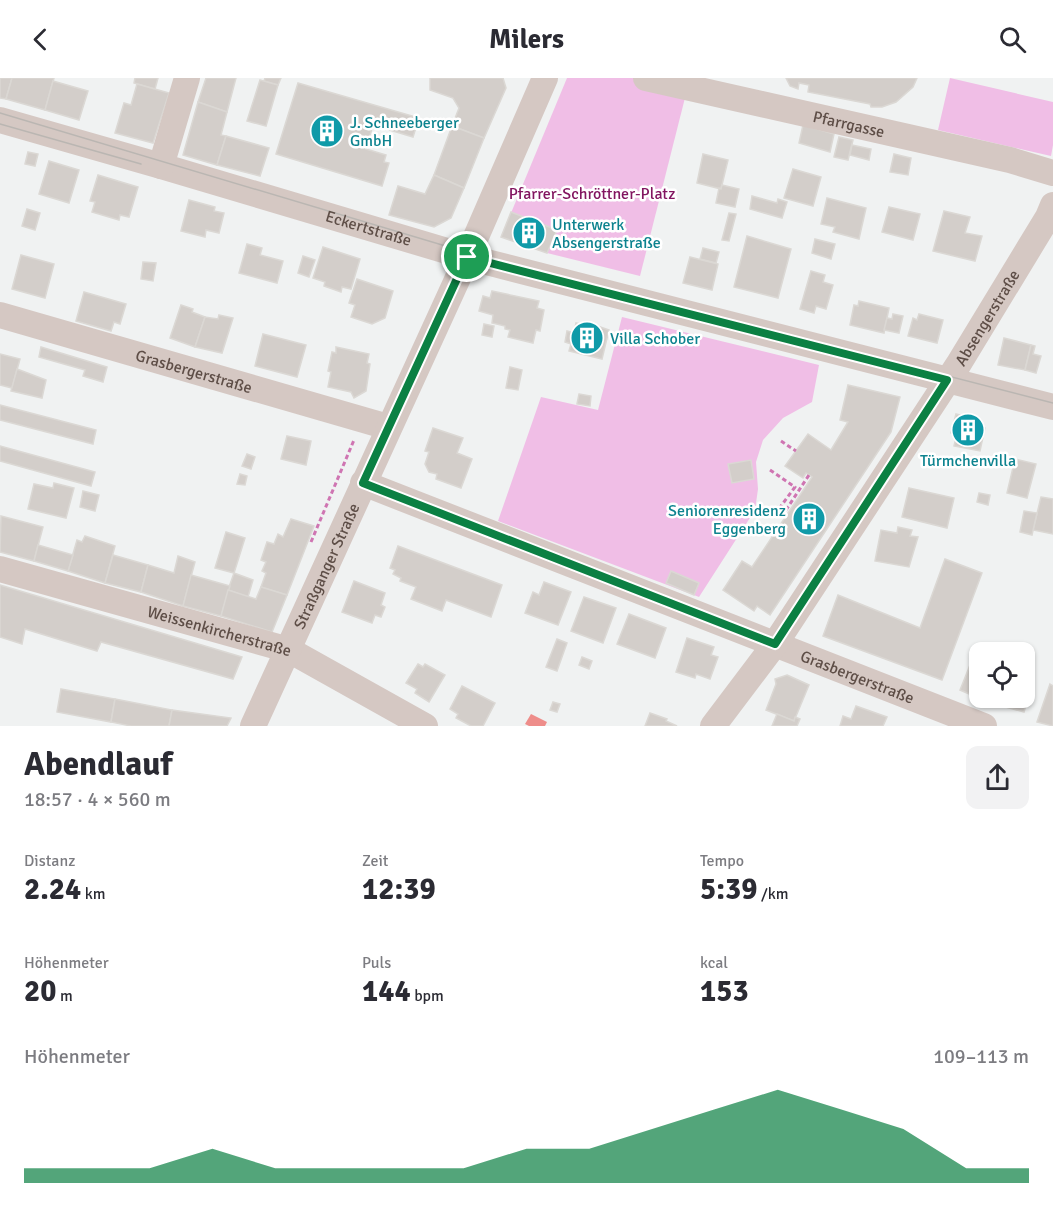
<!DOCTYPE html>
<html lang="de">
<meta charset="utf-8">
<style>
body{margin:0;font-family:Signika,sans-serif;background:#f2f2f3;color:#2b2b33;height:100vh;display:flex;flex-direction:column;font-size:22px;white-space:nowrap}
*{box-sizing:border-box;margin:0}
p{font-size:20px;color:#7c7c81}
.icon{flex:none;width:33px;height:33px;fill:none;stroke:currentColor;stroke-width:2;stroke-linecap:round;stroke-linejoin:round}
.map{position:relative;height:648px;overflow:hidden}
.drawer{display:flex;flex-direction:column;background:#fff;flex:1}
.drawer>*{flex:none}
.fabs{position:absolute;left:969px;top:564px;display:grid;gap:12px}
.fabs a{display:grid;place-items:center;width:66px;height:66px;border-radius:12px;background:#fff;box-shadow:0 2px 4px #0004;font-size:30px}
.pin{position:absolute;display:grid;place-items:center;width:51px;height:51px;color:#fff;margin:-26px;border:3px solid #fff;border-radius:50%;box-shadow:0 2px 6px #0007}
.round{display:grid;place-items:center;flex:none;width:63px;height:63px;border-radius:12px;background:#f2f2f3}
.headline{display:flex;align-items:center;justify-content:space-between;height:102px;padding:0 24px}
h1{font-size:33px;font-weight:700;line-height:45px}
.figures{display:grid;grid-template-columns:repeat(3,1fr);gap:9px;height:102px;padding:6px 24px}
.figures div{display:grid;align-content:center}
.figures b{font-size:30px;font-weight:700}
.figures small{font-size:16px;font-weight:400}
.figures p{font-size:16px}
.chart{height:168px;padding:12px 24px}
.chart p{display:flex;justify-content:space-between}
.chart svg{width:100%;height:108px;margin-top:6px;fill:#0b8043;opacity:.7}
header{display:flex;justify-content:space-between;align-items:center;height:78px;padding:0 24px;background:#fff;font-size:27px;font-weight:700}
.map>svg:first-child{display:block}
.green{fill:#f0bee6}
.water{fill:#ee8d8a}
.building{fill:#d3ceca;stroke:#dbd8d4;stroke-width:1.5}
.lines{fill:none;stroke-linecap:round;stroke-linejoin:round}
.path{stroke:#cf75b2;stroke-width:3;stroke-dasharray:4.5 3;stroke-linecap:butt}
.minor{stroke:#d5c8c3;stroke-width:26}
.tram{stroke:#bab6b2;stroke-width:1.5}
.route-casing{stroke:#fff;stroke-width:12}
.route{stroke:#0b8043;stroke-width:8}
.labels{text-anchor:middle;stroke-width:5;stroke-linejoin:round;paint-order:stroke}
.culture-label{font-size:16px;fill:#0d838f;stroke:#fff;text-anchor:start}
.street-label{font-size:16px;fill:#5e4e47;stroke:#fff}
.park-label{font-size:16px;fill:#821560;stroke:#fff}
</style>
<header><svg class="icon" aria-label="back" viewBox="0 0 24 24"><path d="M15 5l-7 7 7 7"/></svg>Milers<svg class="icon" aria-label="search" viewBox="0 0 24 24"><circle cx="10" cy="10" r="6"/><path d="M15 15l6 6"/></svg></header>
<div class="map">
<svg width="1053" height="648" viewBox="0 0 1053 648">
<rect width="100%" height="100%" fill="#f0f2f2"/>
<g class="green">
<polygon points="567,0 690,0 640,198 547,175 501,159"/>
<polygon points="950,0 1053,24 1053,67 1051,78 938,52"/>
<polygon points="622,239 819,287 812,324 783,340 763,362 756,384 758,411 755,432 699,519 498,443 541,319 598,332"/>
</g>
<polygon class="water" points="531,636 547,644 545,648 529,648 525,646"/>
<g class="building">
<polygon points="0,0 12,0 6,21 0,20"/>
<polygon points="12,0 54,0 45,32 6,21"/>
<polygon points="135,0 158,0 155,11 134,5"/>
<polygon points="206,0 236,0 227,34 198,24"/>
<polygon points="265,0 281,0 278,7 264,3"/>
<polygon points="430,0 503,0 506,10 484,60 452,48 459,30 453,20 430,12"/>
<polygon points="786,0 917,0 913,9 896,24 882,29 871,29 870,26 808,14 809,7 799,5 798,11 790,8"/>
<polygon points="260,2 278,7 266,48 247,43"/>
<polygon points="53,3 88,13 79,42 45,32"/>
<polygon points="298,5 419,40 413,59 373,47 366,71 386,77 384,84 389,85 382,108 276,76"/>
<polygon points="137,6 169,15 153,65 115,55 124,25 131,27"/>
<polygon points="198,24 227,34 221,57 226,58 217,87 183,77"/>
<polygon points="803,47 834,56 830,74 799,65"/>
<polygon points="452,48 484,60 464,110 434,97"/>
<polygon points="226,58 269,70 260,98 217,87"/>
<polygon points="839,59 853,62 848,82 834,79"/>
<polygon points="852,67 871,71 869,82 850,77"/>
<polygon points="28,74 38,76 35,88 25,86"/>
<polygon points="703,76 728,82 721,111 697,105"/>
<polygon points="894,76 911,80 908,97 890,94"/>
<polygon points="49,83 79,92 69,125 39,116"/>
<polygon points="793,91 821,99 813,128 784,120"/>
<polygon points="98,97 138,109 129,139 120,137 119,142 92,134 95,124 90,123"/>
<polygon points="434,97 464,110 451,140 434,149 389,137 398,108 425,116"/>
<polygon points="722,107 739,111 735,129 716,125 719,110 721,111"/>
<polygon points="752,118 777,125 778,121 787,124 782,140 750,131"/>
<polygon points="827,120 866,130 859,161 833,154 835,149 821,146"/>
<polygon points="189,122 215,129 214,133 224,135 219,155 206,152 205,159 181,153"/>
<polygon points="889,129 920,136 913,162 882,154"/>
<polygon points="27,131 40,135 35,152 22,148"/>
<polygon points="944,133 970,139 965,155 982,158 975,183 933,173"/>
<polygon points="511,134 557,152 547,175 501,159"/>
<polygon points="729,135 736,136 729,163 722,162"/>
<polygon points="747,158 791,171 778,220 734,209"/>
<polygon points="815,161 835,166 831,181 812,175"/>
<polygon points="247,166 262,170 260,177 283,183 277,205 239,195"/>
<polygon points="323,169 360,181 351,211 342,209 341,214 324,208 325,204 313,200"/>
<polygon points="703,170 719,174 716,185 700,181"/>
<polygon points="21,177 54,186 45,220 12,211"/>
<polygon points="303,178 315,182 309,199 298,195"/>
<polygon points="690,179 718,186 712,212 683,205"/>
<polygon points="143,184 156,185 153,203 141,201"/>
<polygon points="811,193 825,197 823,204 833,207 826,231 816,228 814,235 800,231"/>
<polygon points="357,201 393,213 385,240 372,246 351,239 355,227 349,225"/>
<polygon points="492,213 539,223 537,230 544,232 540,253 536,252 533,265 508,259 510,252 505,251 505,248 492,245 493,237 479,233 483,218 490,220"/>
<polygon points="84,214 126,226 120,246 114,244 111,253 76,243"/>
<polygon points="859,223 889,230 884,255 850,247 854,227 858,228"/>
<polygon points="181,227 193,231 192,234 205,239 195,269 170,260"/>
<polygon points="893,236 903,238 899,255 884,252 887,240 892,241"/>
<polygon points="919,236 943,242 937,265 908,258 913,240 917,242"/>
<polygon points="219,237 233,240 222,275 195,269 205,239 218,241"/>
<polygon points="586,244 609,252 602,281 569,273 571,266 565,264 567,253 574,255 576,245 585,247"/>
<polygon points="484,246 494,248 492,259 482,257"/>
<polygon points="263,256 306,267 297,299 255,288"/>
<polygon points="1004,260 1031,267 1025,292 998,287"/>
<polygon points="1031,267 1035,268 1033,276 1041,278 1036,295 1025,292"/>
<polygon points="41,269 107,289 103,304 83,298 85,292 39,279"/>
<polygon points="336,269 369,276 367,285 370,286 366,313 354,320 351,314 328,309 331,294 328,293 332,274 336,275"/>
<polygon points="0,276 20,281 12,310 0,307"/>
<polygon points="510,289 522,292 518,312 506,310"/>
<polygon points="17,291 46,302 42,320 11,313"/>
<polygon points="848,307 900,319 891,354 770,537 757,528 754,533 723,512 742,483 752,489 812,399 806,395 803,400 785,388 808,356 831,372 848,344 840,342"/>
<polygon points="579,316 591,318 590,328 577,326"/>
<polygon points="0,327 96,352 93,366 0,342"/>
<polygon points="956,336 981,342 980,348 985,350 980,373 954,368 957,356 951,355"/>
<polygon points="433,350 463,360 457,375 472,381 461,410 436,401 437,396 429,394 425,386 429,374 425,373"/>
<polygon points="287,358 311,363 306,387 281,381"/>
<polygon points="0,368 95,394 91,408 0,383"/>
<polygon points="247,376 255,379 251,391 242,388"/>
<polygon points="1015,381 1036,386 1027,420 1007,415"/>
<polygon points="751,382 754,401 732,405 728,386"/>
<polygon points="240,396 247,398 245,407 237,406"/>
<polygon points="54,405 74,410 66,440 28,431 34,406 53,410"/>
<polygon points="909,410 954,420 947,450 902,439"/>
<polygon points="83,413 99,417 95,433 80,429"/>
<polygon points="979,415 990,417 988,427 977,424"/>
<polygon points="1041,419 1053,421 1053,456 1033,452"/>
<polygon points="1024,433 1037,435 1032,457 1020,454"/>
<polygon points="1,438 43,449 34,483 0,474"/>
<polygon points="291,441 314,448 287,517 261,509 266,495 262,493 266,484 261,482 267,464 274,466 278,456 283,459"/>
<polygon points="898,449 912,452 910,458 918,459 909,489 875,483 881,452 897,455"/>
<polygon points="226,454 245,460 234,495 215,490"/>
<polygon points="85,458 115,468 105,505 68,493 77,462 82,464"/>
<polygon points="38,467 73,477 68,493 34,483"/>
<polygon points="398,468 502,507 491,539 446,522 442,533 411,521 416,509 400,503 401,500 393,496 395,492 390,490"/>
<polygon points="113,477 148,487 141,514 105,505"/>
<polygon points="178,478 195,484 183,528 141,514 148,487 174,495"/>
<polygon points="945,481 982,495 942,602 823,558 838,517 920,550"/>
<polygon points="671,493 699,505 694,517 666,505"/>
<polygon points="234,495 253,502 248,519 228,512"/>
<polygon points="191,497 230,508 221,538 183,528"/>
<polygon points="354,503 385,515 381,527 385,529 381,539 375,537 372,545 342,534"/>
<polygon points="544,504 571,514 558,547 525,535 533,514 539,517"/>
<polygon points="0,507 242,579 233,601 101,564 97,573 25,551 22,566 0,559"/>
<polygon points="261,509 287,517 272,554 221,538 228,512 256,521"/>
<polygon points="584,519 616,530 603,565 571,553"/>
<polygon points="629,536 666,550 655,580 617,566"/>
<polygon points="687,560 714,569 711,577 718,579 710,601 696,596 695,600 676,594"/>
<polygon points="557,561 567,565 557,593 546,589"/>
<polygon points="978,566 990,571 988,574 980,574 980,591 970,587"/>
<polygon points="582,579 592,583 589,591 579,587"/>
<polygon points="418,586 423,589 425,586 445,597 429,624 415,615 417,611 406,605"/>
<polygon points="970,587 980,591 980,620 984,620 983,622 960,612"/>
<polygon points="787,597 809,607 794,643 766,632 776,606 775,601"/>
<polygon points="1024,603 1032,605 1024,634 998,627 1000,620 1024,620"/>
<polygon points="1050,606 1053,608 1053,648 1037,644"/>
<polygon points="462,608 495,625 483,648 471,648 456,640 458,636 450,631"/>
<polygon points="61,611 115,621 111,644 57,634"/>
<polygon points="115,621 172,632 169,648 131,648 111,644"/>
<polygon points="553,624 560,626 557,634 550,632"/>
<polygon points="856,628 887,639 883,648 840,648 843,638 851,641"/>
<polygon points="172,632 231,640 227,648 169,648"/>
<polygon points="650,635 667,641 666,643 677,648 645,648"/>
<polygon points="777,636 794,643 795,639 800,641 797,648 772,648"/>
</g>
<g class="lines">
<g class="path">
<polyline points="781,363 796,373"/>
<polyline points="770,392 795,409 781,428 786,432 809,397"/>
<polyline points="311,464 354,362"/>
</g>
<g class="minor">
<path id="s1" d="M646,0L1010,82L1053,95"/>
<path id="s2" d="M0,42L161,88L467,179L1053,329"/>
<polyline points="161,88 187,0"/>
<path id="s3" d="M0,237L388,349"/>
<path id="s4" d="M363,405L984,648"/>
<path id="s5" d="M0,491L289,572L425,648"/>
<path id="s6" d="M253,648L462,191L545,0"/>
<path id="s7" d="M713,648L775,566L958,287L1048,139L1053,127"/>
</g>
<g class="tram">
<polyline points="0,35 469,175 1053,325"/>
<polyline points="0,46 141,86"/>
<polyline points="795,268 888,291"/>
</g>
</g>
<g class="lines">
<g class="route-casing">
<polygon id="route" points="467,179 947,302 775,566 363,405"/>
</g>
<use href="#route" class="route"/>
</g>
<defs>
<g id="building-disc" transform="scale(1.725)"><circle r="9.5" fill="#0f9aa8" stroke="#fff"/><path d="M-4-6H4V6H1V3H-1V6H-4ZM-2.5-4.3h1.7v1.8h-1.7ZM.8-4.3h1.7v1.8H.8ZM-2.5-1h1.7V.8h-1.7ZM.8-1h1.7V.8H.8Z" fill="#fff"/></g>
</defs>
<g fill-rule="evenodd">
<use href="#building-disc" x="327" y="53"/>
<use href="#building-disc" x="529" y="155"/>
<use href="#building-disc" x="587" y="260"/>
<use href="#building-disc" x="968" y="352"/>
<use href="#building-disc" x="809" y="441"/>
</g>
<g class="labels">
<g class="culture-label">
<text x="350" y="50">J. Schneeberger<tspan x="350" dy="18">GmbH</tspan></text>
<text x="552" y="152">Unterwerk<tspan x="552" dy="18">Absengerstraße</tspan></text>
<text x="610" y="266">Villa Schober</text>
<text x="968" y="388" text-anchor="middle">Türmchenvilla</text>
<text x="786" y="438" text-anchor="end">Seniorenresidenz<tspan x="786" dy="18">Eggenberg</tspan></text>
</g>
<g class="street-label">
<text dy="6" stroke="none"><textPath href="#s1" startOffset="208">Pfarrgasse</textPath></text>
<text dy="6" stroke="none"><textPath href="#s2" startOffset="384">Eckertstraße</textPath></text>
<text dy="6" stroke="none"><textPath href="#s7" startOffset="492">Absengerstraße</textPath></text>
<text dy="6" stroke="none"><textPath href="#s3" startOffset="202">Grasbergerstraße</textPath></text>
<text dy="6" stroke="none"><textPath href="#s6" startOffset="176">Straßganger Straße</textPath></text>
<text dy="6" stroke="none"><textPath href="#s5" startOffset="228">Weissenkircherstraße</textPath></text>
<text dy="6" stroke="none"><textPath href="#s4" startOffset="531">Grasbergerstraße</textPath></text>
</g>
<g class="park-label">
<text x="592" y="121">Pfarrer-Schröttner-Platz</text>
</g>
</g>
</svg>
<div class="fabs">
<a><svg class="icon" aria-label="locate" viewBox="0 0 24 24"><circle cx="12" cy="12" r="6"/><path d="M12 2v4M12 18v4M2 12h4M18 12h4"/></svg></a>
</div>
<div class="pin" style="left:467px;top:179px;background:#1e9e55"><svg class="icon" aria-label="arrive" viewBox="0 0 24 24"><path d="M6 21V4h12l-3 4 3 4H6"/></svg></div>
</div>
<section class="drawer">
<div class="headline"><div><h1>Abendlauf</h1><p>18:57 · 4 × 560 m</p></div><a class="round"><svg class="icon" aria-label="share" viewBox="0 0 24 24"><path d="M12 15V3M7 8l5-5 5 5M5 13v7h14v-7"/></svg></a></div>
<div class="figures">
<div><p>Distanz</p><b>2.24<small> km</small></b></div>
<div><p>Zeit</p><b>12:39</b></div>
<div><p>Tempo</p><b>5:39<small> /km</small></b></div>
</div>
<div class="figures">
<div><p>Höhenmeter</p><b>20<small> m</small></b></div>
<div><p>Puls</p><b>144<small> bpm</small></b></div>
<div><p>kcal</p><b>153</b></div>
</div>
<div class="chart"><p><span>Höhenmeter</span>109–113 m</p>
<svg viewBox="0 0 160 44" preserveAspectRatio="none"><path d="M0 44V38L10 38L20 38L30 30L40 38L50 38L60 38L70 38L80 30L90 30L100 22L110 14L120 6L130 14L140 22L150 38L160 38V44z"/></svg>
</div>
</section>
